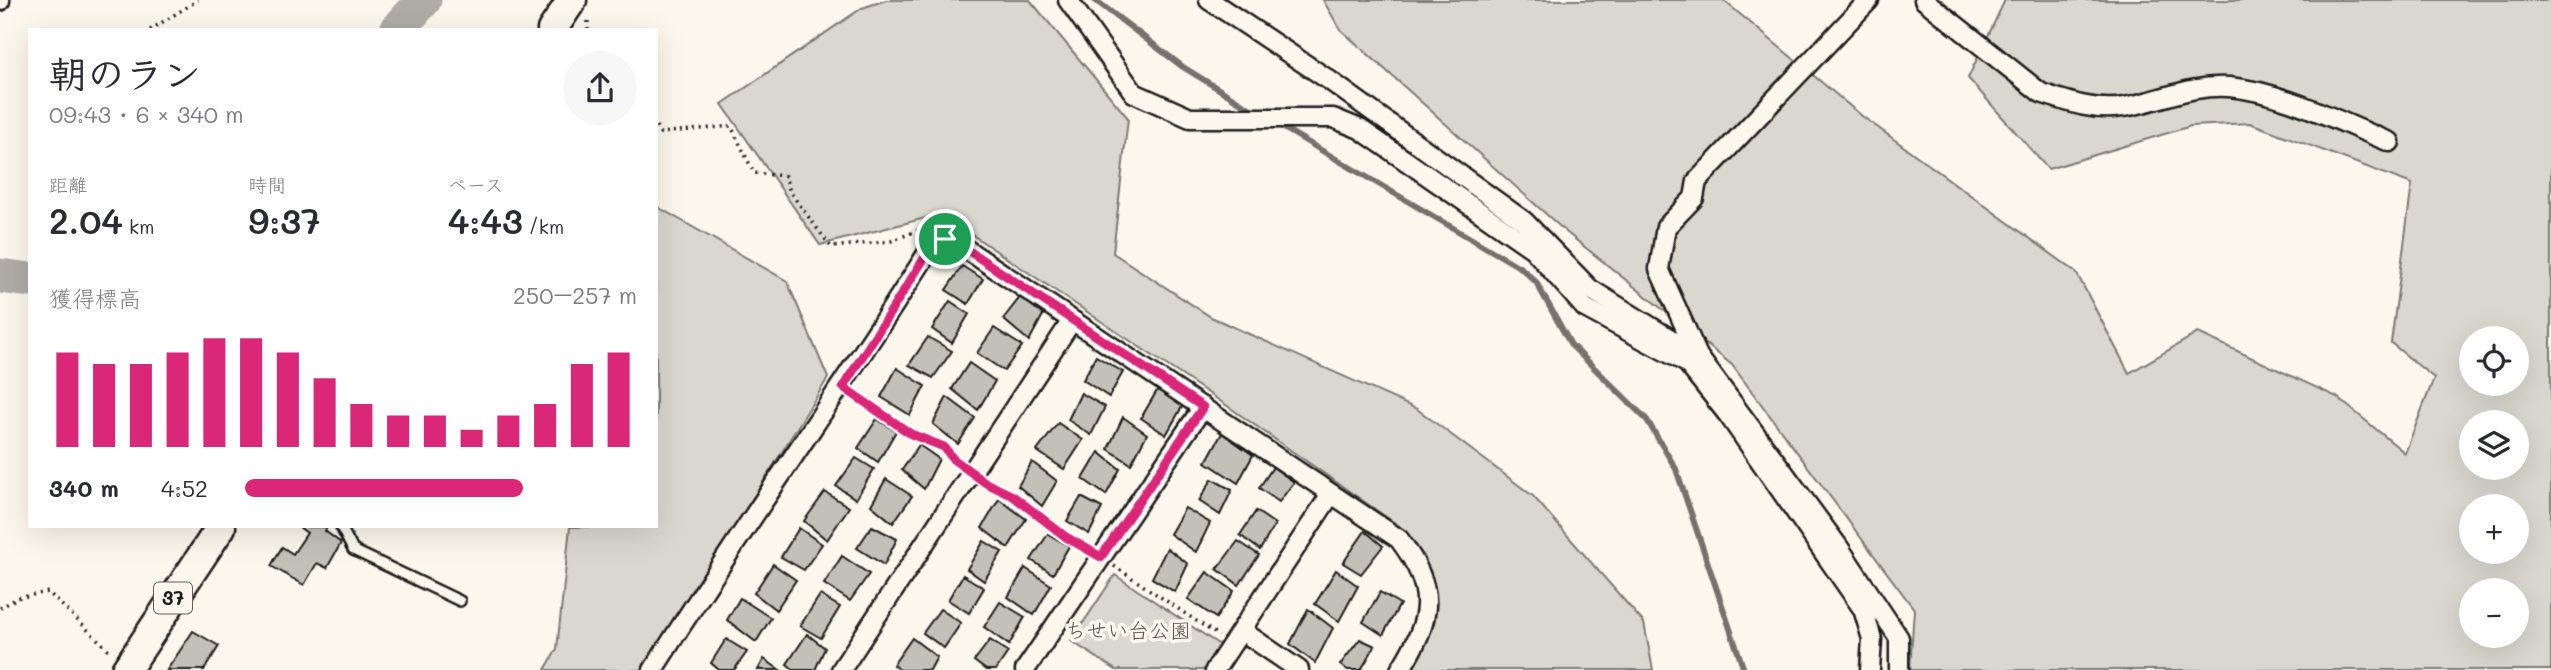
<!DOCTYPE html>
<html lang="ja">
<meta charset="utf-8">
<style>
body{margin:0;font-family:Mali,"Klee One",sans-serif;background:#f7f7f7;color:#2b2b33;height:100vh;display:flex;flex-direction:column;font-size:26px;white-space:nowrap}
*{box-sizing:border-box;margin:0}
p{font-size:23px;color:#7c7c81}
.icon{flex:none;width:38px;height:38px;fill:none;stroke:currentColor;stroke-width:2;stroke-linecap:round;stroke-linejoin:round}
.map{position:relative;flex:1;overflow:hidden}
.panel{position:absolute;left:28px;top:28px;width:630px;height:500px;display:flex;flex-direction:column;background:#fff;border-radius:0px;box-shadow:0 7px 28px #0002}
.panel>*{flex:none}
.fabs{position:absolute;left:2459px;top:326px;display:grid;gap:14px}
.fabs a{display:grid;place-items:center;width:70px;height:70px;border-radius:50%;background:#fff;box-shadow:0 7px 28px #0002;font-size:35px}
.pin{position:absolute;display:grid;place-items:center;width:60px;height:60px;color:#fff;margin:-30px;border:4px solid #fff;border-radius:50%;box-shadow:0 2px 7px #0007}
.round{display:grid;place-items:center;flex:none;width:74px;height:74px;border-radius:37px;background:#f7f7f7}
.headline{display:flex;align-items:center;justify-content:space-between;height:119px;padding:0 21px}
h1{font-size:38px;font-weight:600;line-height:52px}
.stats{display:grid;grid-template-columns:repeat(3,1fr);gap:10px;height:119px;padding:7px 21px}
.stats div{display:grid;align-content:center}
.stats b{font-size:35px;font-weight:600}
.stats small{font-size:19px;font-weight:400}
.stats p{font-size:19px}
.chart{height:196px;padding:14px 21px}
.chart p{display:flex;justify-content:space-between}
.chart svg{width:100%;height:126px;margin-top:7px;stroke:#db2777;stroke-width:6}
ul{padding:0 21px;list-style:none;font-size:23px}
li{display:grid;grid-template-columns:112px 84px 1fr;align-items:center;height:52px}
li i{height:18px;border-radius:9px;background:#db2777}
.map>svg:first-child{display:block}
.green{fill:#dad7ce;stroke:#7b7a75;stroke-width:2;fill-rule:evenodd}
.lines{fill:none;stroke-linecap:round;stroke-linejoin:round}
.stream{stroke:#74726e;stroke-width:6}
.river{stroke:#afaca5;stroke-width:35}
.building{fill:#c3c0b8;stroke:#1c1c1c;stroke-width:2}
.lane-casing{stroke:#1c1c1c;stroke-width:14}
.street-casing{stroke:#1c1c1c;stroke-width:23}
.primary-casing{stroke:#1c1c1c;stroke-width:33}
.path{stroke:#1c1c1c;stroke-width:3.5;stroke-dasharray:2 5;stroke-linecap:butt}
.lane{stroke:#fbf7ec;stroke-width:9}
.street{stroke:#fbf7ec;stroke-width:18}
.primary{stroke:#fbf7ec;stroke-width:28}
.route-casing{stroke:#fff;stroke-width:14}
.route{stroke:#db2777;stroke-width:9}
.labels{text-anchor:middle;stroke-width:7;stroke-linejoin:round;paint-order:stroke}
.shield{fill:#fbf7ec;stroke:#5f5e5a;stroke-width:2}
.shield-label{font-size:19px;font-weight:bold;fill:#1c1c1c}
.park-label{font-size:21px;fill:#555451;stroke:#fbf7ec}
</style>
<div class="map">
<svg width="2551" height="670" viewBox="0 0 2551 670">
<rect width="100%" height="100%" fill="#fbf7ec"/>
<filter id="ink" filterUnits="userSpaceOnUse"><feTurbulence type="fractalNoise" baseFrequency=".0143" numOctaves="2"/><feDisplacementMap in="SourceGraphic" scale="14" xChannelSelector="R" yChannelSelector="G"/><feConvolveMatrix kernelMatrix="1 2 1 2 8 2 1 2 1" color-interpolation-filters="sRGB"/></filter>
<g filter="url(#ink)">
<g class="green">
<polygon points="886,0 1030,0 1128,118 1113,253 1211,317 1417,409 1533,496 1644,623 1653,670 1408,670 1433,629 1434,589 1424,556 1399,526 1226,405 941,214 820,245 722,104 862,8"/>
<path d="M1323,0H1723L1862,116L2076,272L2129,373L2198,333L2337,397L2405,453L2434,378L2391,343L2412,184L2250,123L2191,126L2048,169L1968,78L2005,0H2551V670H1910L1914,609L1732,365L1566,232L1340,29ZM2471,338H2516V383H2471ZM2471,422H2516V467H2471ZM2471,506H2516V551H2471ZM2471,590H2516V635H2471Z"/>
<polygon points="656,206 787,281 828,378 646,670 545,670 557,649 570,527 656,527"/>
<polygon points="1115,575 1227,650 1213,670 1116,670 1071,641"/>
</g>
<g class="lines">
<g class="stream">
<polyline points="1095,0 1183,67 1256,112"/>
<polyline points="1275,123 1521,268 1536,282 1571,345 1647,420 1676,469 1744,670"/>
</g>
<g class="river">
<polyline points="397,30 424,0"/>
<polyline points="0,276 30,280"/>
</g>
</g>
<g class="building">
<polygon points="962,266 983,279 968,304 946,290"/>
<polygon points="1021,296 1043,315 1029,341 1003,319"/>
<polygon points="950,301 969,314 952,343 932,329"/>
<polygon points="994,328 1022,346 1004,371 977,353"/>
<polygon points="928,337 952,351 933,378 909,365"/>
<polygon points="1096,356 1123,372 1109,397 1083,380"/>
<polygon points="969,363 995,381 978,410 952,389"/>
<polygon points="897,368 925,386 910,415 881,397"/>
<polygon points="1158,389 1183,405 1166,435 1141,418"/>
<polygon points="1081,393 1105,407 1091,435 1068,420"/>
<polygon points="947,397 975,418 958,444 933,424"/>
<polygon points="1123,417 1147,434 1131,464 1108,449"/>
<polygon points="877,419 896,431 878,462 858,448"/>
<polygon points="1058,423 1083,440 1064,469 1037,451"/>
<polygon points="1222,433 1253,455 1238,483 1206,462"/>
<polygon points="919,445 939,459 924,489 902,470"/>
<polygon points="1099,452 1120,469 1106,495 1083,479"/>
<polygon points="856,458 874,469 856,499 836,486"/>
<polygon points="1032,462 1057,481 1042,506 1018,486"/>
<polygon points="1273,467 1294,482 1279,502 1259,488"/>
<polygon points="886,479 912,496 893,523 871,505"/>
<polygon points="1212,479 1232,490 1220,515 1199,501"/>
<polygon points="825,492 849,507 827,540 804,521"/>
<polygon points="1081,497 1102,508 1089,534 1067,521"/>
<polygon points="999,499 1026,519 1008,548 982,528"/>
<polygon points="1185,508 1210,523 1196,552 1170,534"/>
<polygon points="1256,511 1275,524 1260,550 1240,535"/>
<polygon points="872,526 897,539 884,565 857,548"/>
<polygon points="299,527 327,527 325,531 341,543 327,568 317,563 304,585 271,566 282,547 293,554 307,533"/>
<polygon points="799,528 822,544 804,570 781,557"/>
<polygon points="1365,531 1383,546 1361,574 1343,563"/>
<polygon points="1048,534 1069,546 1053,574 1031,560"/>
<polygon points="984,541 1002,552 984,581 967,569"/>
<polygon points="1238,541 1259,555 1239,585 1217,569"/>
<polygon points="1167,548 1188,564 1175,592 1152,578"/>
<polygon points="842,556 869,574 850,601 824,584"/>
<polygon points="773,564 796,580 776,610 754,593"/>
<polygon points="1025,568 1051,585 1034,615 1008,597"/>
<polygon points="1336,570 1358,586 1339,621 1315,604"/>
<polygon points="1207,572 1234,591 1216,618 1188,599"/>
<polygon points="963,575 984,588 969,613 948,600"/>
<polygon points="1380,592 1400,604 1383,635 1363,622"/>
<polygon points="820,595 840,607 821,638 800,626"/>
<polygon points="740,598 771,618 756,642 727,620"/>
<polygon points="1000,602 1025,617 1009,645 984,627"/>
<polygon points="940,609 961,623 944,648 923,633"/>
<polygon points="1308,609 1333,628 1315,663 1290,644"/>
<polygon points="193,631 219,646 204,670 167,670"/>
<polygon points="807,634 825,648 815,670 794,670 787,664"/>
<polygon points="912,638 937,657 930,670 900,670 893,665"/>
<polygon points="726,639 747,652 734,670 719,670 711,663"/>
<polygon points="1360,639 1375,646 1361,670 1348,670 1340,665"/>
<polygon points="990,640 1008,652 996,670 986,670 974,661"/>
<polygon points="764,659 780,670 758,670"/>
</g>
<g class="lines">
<g class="lane-casing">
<polyline id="lane" points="341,527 353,550 460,601"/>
</g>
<g class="street-casing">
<g id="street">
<polyline points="1068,0 1134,93 1190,118 1333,118 1360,129 1533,249 1585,308 1687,363 1729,416 1863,609 1872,639 1870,670"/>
<polyline points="1209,0 1329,80 1524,221 1590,289 1698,356"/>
<polyline points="1869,0 1697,181 1694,198 1666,227 1659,269 1698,356 1838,546 1899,638 1899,670"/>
<path d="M1924,0L2041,93C2068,102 2096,112 2124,107C2160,101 2192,84 2229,87C2284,92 2339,122 2390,142"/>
<polyline points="0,1 0,0"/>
<polyline points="1242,631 1299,670"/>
<path d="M653,670C745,524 845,384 937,238L951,239L1399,539C1437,590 1433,617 1400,670"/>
<polyline points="841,670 1071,322"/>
<polyline points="1025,670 1203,407"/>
<polyline points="1215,670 1331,494"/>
</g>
</g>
<g class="primary-casing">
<g id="primary">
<polyline points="552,30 572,0"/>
<polyline points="126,670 221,527"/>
</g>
</g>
<g class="path">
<polyline points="150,30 198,0"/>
<polyline points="588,30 588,18"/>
<polyline points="656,126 660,133 731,126 754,173 785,176 790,192 831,247 891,241 922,229"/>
<polyline points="854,394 911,434 944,447 957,462"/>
<polyline points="986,483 1013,496 1066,537 1088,548"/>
<polyline points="1114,566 1219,636"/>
<polyline points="0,608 17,598 48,592 111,652"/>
</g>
<use href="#lane" class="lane"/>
<use href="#street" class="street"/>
<use href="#primary" class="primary"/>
</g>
</g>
<g class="lines" filter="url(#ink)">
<g class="route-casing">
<polygon id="route" points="937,238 951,239 1203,407 1101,557 1066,537 1013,496 986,483 953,459 944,447 911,434 843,387"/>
</g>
<use href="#route" class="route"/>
</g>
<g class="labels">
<rect class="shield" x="154" y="582.5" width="38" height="31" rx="5"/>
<g class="shield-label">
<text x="173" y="605">37</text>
</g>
<g class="park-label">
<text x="1128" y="638">ちせい台公園</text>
</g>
</g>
</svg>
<div class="fabs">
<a><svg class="icon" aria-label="locate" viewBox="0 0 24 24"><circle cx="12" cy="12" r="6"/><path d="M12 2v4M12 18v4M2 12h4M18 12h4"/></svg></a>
<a><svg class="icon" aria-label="layers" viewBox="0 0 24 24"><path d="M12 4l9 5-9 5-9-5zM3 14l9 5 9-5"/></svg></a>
<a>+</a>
<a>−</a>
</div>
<div class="pin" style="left:945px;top:239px;background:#1e9e55"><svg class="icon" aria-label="arrive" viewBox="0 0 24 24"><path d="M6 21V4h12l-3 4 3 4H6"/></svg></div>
<section class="panel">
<div class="headline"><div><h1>朝のラン</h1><p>09:43 · 6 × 340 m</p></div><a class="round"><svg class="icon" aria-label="share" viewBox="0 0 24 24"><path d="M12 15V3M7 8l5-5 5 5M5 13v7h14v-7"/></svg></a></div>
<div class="stats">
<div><p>距離</p><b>2.04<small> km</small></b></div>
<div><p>時間</p><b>9:37</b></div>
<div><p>ペース</p><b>4:43<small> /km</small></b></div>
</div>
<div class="chart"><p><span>獲得標高</span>250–257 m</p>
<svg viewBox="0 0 160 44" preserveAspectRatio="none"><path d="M5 44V11M15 44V15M25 44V15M35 44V11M45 44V6M55 44V6M65 44V11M75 44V20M85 44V29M95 44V33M105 44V33M115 44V38M125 44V33M135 44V29M145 44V15M155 44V11"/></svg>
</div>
<ul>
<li><b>340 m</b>4:52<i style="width:71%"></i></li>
</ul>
</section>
</div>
